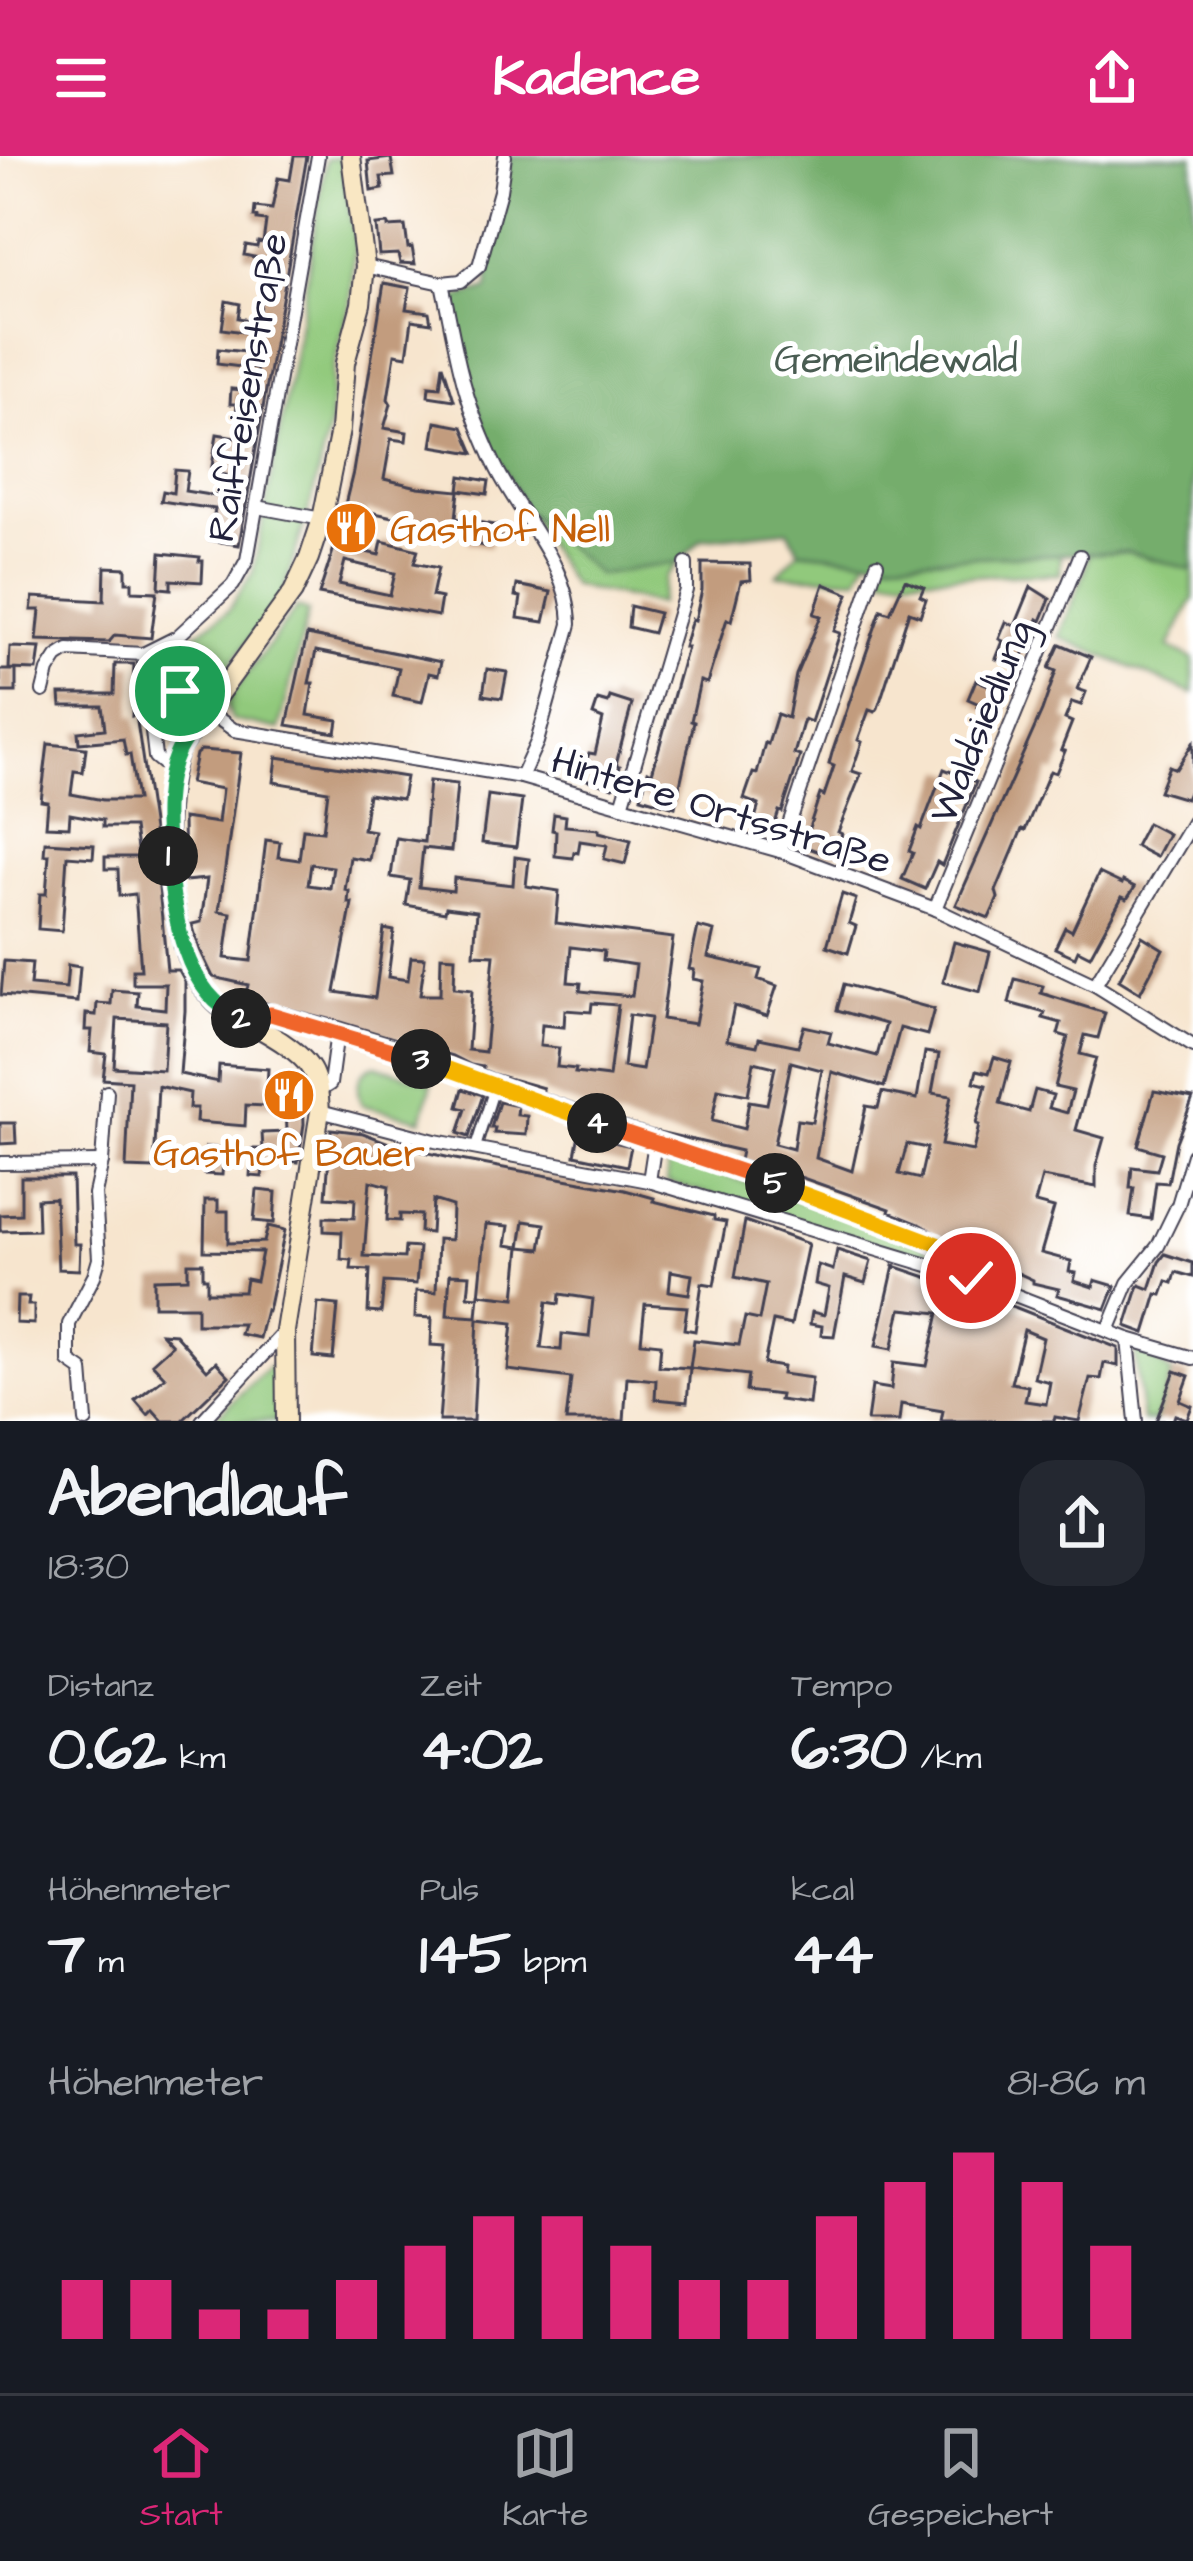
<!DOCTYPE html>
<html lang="de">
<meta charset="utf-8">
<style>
body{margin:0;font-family:"Architects Daughter",sans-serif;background:#242831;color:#f1f3f6;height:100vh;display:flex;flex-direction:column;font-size:45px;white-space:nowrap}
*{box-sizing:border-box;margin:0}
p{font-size:39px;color:#9ea1a6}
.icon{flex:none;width:66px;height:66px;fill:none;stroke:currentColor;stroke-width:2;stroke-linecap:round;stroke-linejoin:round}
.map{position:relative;height:1265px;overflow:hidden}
.details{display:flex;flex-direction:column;background:#171b24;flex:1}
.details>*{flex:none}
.pin{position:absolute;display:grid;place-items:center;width:102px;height:102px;color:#fff;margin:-51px;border:6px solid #fff;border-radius:50%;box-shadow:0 3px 12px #0007}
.km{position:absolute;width:60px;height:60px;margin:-30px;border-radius:50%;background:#222;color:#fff;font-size:33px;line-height:60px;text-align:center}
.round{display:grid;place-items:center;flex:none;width:126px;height:126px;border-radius:36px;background:#242831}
.overview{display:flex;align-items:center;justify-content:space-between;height:204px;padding:0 48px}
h1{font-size:66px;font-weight:800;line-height:90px}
.metrics{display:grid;grid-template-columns:repeat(3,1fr);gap:18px;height:204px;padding:12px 48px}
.metrics div{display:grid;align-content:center}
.metrics b{font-size:60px;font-weight:800}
.metrics small{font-size:33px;font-weight:400}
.metrics p{font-size:33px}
.chart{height:336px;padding:24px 48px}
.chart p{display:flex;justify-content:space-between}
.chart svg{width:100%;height:216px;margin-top:12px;stroke:#db2777;stroke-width:6}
header{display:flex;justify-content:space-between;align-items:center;height:156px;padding:0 48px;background:#db2777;color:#fff;font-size:54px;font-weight:800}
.tab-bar{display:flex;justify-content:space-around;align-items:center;height:168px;border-top:3px solid #363941;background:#171b24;font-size:33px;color:#9ea1a6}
.tab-bar a{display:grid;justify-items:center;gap:6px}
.tab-bar .selected{color:#db2777}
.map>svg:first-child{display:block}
.green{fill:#91c97c;stroke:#5a765c;stroke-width:3}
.forest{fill:#74ad6c;stroke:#4b6854;stroke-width:3}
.building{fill:#c29c7e;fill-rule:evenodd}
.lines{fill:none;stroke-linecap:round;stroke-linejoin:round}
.pedestrian-casing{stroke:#423f51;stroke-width:14}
.minor-casing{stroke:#423f51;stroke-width:16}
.secondary-casing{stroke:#423f51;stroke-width:22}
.pedestrian{stroke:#fff;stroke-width:9}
.minor{stroke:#fff;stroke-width:12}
.secondary{stroke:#f9e7c3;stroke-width:18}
.split-1-casing{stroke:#fff;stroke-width:24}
.split-2-casing{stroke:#fff;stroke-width:24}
.split-3-casing{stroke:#fff;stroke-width:24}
.split-4-casing{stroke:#fff;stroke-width:24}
.split-5-casing{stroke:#fff;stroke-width:24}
.split-6-casing{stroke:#fff;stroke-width:24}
.split-1{stroke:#22a559;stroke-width:15}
.split-2{stroke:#22a559;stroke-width:15}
.split-3{stroke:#f0652b;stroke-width:15}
.split-4{stroke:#f5b400;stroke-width:15}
.split-5{stroke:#f0652b;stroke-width:15}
.split-6{stroke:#f5b400;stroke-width:15}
.labels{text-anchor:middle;stroke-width:10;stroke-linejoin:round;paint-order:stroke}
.park-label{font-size:39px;fill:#495c52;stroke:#fff}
.street-label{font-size:39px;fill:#22223b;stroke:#fff}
.food-label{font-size:39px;fill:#c56008;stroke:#fff;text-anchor:start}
</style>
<header><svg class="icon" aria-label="menu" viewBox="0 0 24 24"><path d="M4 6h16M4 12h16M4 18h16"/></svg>Kadence<svg class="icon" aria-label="share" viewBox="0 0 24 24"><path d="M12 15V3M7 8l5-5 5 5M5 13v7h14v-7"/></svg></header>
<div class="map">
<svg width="1193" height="1265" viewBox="0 0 1193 1265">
<rect width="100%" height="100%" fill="#fff"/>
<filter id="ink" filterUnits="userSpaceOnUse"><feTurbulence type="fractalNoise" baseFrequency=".00833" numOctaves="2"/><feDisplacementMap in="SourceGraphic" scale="24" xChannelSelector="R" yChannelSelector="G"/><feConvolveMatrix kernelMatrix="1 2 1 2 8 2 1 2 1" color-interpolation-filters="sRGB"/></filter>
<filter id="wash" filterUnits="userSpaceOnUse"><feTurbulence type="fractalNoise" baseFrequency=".004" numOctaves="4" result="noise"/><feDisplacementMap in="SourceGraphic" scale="48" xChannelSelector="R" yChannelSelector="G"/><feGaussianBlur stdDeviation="2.7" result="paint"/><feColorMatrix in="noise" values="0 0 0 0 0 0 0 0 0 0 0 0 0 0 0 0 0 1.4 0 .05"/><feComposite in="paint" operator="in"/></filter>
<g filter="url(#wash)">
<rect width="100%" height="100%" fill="#f7e5ce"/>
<g class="green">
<polygon points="341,2 355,87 350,148 332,217 330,266 313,339 282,441 207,538 186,530 159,508 161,503 228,455 253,416 296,190 326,3"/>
<polygon points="525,353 598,418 679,406 666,420 659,448 572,430"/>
<polygon points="799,395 868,402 858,422 777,419"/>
<polygon points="1128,396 1193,414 1193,443 1169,491 1193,503 1193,538 1059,481 1084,418 1089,397"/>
<polygon points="1061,398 1060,418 883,421 884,404"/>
<polygon points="297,451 308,456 279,574 232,564 227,550 233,537"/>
<path d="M376,909L432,927L422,964L362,949C354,933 358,913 376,909Z"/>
<polygon points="670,1000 894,1077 928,1092 929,1101 924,1103 666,1026"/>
<polygon points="1139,1192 1172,1217 1155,1265 1142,1265 1135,1194"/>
<polygon points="268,1211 273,1212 277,1218 278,1265 212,1265"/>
</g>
<polygon class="forest" points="511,0 1193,0 1193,414 1128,396 884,404 799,395 788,374 702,383 679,406 598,419 525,353 488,283 466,214 451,143 488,133 490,97"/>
<g id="blocks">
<g class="building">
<polygon points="294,0 307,0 239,389 210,384 215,353 161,345 163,335 173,337 175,314 188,315 185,335 222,341 226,319 211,317 217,278 242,282 245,259 236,258 237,248 230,248 231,233 254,235 257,213 217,208 218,193 255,197 258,178 222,173 226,145 240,148 238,162 257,165 263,134 268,135 274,105 244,99 246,89 257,91 258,86 263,87 266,65 257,64 257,61 254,61 255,51 272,53 278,22 290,24"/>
<polygon points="391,2 394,20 381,21 383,33 371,35 368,5"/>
<polygon points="388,68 388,71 405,70 408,92 412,91 415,108 400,107 398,98 379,99 376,69"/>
<path d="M384,127L410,132L406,153L429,156L431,167L412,164L407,200L395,198L388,243L391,248L384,272L407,276L406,285L391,283L384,323L418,331L459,335L456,362L515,373L513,384L493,380L490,391L468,387L470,378L366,355L357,394L379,399L382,385L418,394L414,407L438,412L432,440L441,442L438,460L319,438L335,389L353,316ZM345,405L395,417L390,439L339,428Z"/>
<polygon points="443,209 454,244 428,240 429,230 440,231"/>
<polygon points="436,266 463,271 474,297 432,290"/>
<polygon points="461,320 489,325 487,338 459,334"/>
<polygon points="161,397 200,401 199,405 203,405 202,426 171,424 171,433 159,432"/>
<polygon points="702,407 750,408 751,424 741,425 731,465 727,463 707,527 700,525 691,565 694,566 675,651 641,641 648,615 652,617 687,491 684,491 692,463 695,464 702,434"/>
<polygon points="105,411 126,412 126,426 132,426 132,435 157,436 151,482 115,479 109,486 37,484 40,454 31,454 33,441 104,445"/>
<polygon points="905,424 924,431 920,440 926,443 920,460 909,456 878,552 875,556 869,554 858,584 862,586 852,615 861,618 838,676 842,678 834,701 803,690 820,638 824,640 834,610 829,608 832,597 881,454 890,457"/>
<polygon points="824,428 849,438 834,475 840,477 811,566 804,563 794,598 800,600 782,656 779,655 771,679 752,672 759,649 744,643 753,617 757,618 765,587 768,588 777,558 788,562 796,519 821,460 814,458"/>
<polygon points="517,429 551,436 544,466 518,462 521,441 515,440"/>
<polygon points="1031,431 1050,443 1041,465 1038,463 1018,512 996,503 1003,485 999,483 1006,466 1015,470"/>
<polygon points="630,450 659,457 653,477 628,471"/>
<polygon points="307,479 441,506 438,519 429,517 422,546 393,540 399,512 316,495 309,527 313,527 308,559 338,564 336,577 287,569"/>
<polygon points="1060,488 1091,501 1077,533 1086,536 1081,549 1072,546 1065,563 1072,566 1061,594 1065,595 1056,617 1050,615 1025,674 1022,673 996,735 998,742 989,762 956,749 1042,555 1056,515 1049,512"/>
<polygon points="10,491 40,492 37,514 9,513"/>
<path d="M115,508H134L132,560L136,559L154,681L167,814H179L185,825V855L180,918L218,926L219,909L268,913L267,929L303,930L304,968L298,1006L290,1005L289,994L265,995L262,1021L250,1020L252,993H263L262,977L287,976L286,951L246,949L245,970L196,966L197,952H189L190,937L158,930L154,1013L126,1012L130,925L103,923L106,898L90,896L92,874H85L86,858L96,859L97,847L111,848L112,834L138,836L137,850L165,853L166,828H133V814H141L135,738L119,740L118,713H105V701H138L134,671H103V664L70,658L69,671L46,670L48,646L41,645L48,588L86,592L83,616L74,615L71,638L103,644H137L130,598L126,599L123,583L79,587L78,576L105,573L102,550H61L60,538H114ZM117,863L166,866L163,914L114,911Z"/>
<polygon points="487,513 507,516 502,542 483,539"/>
<rect x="0" y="514" width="16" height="22"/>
<polygon points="976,524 1008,537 998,560 977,551 979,548 968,543"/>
<polygon points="610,541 632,548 616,608 620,610 613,631 581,622 589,597 595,598 603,563 593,559 598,544 608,547"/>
<polygon points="1193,587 1193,627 1186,643 1159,635 1169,610 1176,613"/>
<path d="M201,594L241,597L219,755L231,757L225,802L251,805L266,684L280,686L278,701L299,704L303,673L323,675L328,635L274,626L277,601L406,621L402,643L368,638L363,673L374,675L369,704L350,701L345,734L349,735L348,747H352L335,836L375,842L384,773L394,775L388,821L408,824L411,801L425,802L420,839H440L441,800L455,801L454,832L472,834L468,894L485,896L494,799L474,798L477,755L446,751L445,756L406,749L410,724L391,721L396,682L424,686L429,625L457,628L451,695L423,692L419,731L453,735L454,722L513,729L515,701L529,703L526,730L559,735L556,767L673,782L662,863L695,868L703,825L693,823L694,814L689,813L698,771L714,775L708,801L761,813L758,823L777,830L767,860L734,850L727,884L757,890L759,882L798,890L804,870L831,876L828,887L877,900L886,868L837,854L844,828L934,853L927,879L900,872L884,931L832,916L816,1002L852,1015L866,950L878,952L882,936L917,943L925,896L939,898L932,937L951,940L941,989L973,995L979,969L976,968L986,929L974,926L977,914L989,917L994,901L1011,906L1000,948L1029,956L1035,934L1053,939L1049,952L1067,957L1073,935L1055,931L1068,881L1058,878L1061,867L1043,862L1045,857L1009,847L1015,823L1043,830L1041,837L1105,857L1098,882L1085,879L1080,898L1096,902L1076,974L1104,982L1096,1010V1031L1042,1021L1035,1047L1054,1052L1041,1097L1071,1105L1069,1116L1076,1117L1074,1125L1093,1131L1095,1124L1115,1130L1106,1153L1057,1139L1059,1133L1033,1127V1124L950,1086L922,1069L889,1056L890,1053L800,1021L739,1005L741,995L650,974L543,937V932L493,918L483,914V911L471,909L453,900L340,866L245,842L248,829L213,821L200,794L192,768L201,766L207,723L184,725L183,662L218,667L222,633L190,627L196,598ZM311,708L333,711L330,732L308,729ZM571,791L604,795L603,804L636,809L632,840L580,835L581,827L568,826ZM592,847L618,849L609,921L575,917L576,913L557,911L559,892L540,890L542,869L564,871L565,854L591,856ZM629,859L650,862L642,914L623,911ZM754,906L775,911L767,948L749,945L744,973L712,965L718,933L748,939ZM791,906L822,914L812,966L797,964L793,993L774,988ZM907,988L927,992L920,1023L899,1018Z"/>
<polygon points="944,613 976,626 942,709 937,706 925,733 902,723 913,697 909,695 918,671 921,673"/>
<polygon points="488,639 522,644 516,691 482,687"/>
<polygon points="554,658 566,660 565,670 599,673 599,676 631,684 625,708 604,703 607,689 580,685 578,697 574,696 573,702 555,700 556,675 552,674"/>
<polygon points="1147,667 1168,678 1156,701 1135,690"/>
<polygon points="45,686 94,689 93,702 67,700 62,775 38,773 40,738 46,738 49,699 44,699"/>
<polygon points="1099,717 1122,728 1123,725 1135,731 1127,743 1122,741 1090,800 1078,794 1075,801 1055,792 1065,771 1072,775"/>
<polygon points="842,738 856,743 849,767 856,770 848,797 827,790"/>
<polygon points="1142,780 1163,793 1140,837 1119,824"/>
<polygon points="954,786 990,796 980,836 943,826"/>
<polygon points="4,805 32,807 30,829 66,832 68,809 80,811 77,846 1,839"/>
<polygon points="463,933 483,939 469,981 458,977 466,953 458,951"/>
<polygon points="1154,935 1193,942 1176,986 1168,1027 1156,1026 1151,1063 1130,1060 1134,1032 1130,1032 1132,1011 1157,1014 1162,997 1138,990"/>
<polygon points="499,946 518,950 517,959 527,960 526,979 494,977 495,972 491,972"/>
<polygon points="0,967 15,967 16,987 0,988"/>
<path d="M331,973L363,977L394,989L455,1003L625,1034L654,1042L653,1045L714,1060V1064L726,1066L714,1129L702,1127L695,1175L684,1173L687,1151L645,1148L641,1186L661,1188L659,1210L690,1212L687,1246L655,1243L656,1224L627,1221L624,1265H566L571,1222L508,1214L513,1167L478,1163L473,1265H439L445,1190L431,1189L432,1162L415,1161L416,1135L436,1136L438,1083L451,1084L452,1050L433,1044L431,1077L420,1076L421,1059L400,1058V1065L387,1064L389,1030L370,1025L364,1100L404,1102L405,1091L419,1092L416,1128L384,1126L381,1157L368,1156L370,1114L351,1113L352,1104L341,1103L342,1076L324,1075V1061L354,1062L355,1043L326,1041ZM524,1065L545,1068L541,1093L520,1091ZM486,1068L509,1070L506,1089L520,1091L515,1142L479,1138L477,1161L447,1159L450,1118L470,1119L468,1140L479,1141ZM671,1115L692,1119L689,1138L669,1135ZM560,1138L593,1143L589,1181L562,1178L561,1194L541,1192L547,1146L559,1148Z"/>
<polygon points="579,978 631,990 627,1010 575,999"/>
<polygon points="206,991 224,992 222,1019 204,1018"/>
<polygon points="21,1021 72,1021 74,1088 80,1088 79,1114 58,1113 55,1042 37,1043 38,1074 0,1075 0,1059 21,1058"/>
<polygon points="257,1034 276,1036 274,1067 254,1065"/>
<polygon points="205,1044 218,1044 218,1055 228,1055 228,1087 264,1086 268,1070 285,1074 268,1155 266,1154 259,1182 240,1178 243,1168 197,1168 197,1150 154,1150 154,1123 188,1122 188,1107 203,1107 203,1122 207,1122 207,1136 244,1136 246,1123 256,1125 262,1096 204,1095"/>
<polygon points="745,1065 808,1088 791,1169 773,1165 764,1208 783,1211 782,1218 812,1222 809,1248 779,1244 780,1239 746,1235 748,1219 690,1212 694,1184 739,1189 745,1161 759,1164 766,1128 735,1121"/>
<polygon points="837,1094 871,1105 865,1127 845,1121 834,1180 821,1179 822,1170 810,1168 812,1156 824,1159 829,1132 815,1128 818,1109 833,1114"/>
<polygon points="1165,1098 1193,1107 1193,1121 1176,1116 1173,1127 1167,1125 1162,1139 1157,1138 1145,1177 1126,1170 1138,1132 1140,1129 1150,1133 1159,1106"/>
<path d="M894,1110L1017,1152L1118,1192V1210L1104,1207L1101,1223L1090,1222L1079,1265L1055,1261L1054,1265H941L943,1255L901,1248L899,1265H867L872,1230L891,1233L894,1206L927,1210L939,1157L901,1153L892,1193L876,1190ZM1024,1174L1043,1182L1034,1222L1050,1226L1046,1248L1025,1245L1028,1230L1011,1227Z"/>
<polygon points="17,1141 29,1141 28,1149 34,1149 34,1168 16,1167"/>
<polygon points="318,1147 338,1149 333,1203 313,1201"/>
<polygon points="161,1177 175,1178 207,1214 216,1206 229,1220 182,1265 163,1265 153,1254 148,1259 135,1244 165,1221 152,1207 172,1189"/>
<polygon points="1175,1215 1189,1220 1180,1245 1192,1250 1187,1263 1175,1259 1173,1265 1156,1265"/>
</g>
</g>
</g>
<g filter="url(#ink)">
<use href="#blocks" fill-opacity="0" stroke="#423f51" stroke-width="3"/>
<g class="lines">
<g class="pedestrian-casing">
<polyline id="pedestrian" points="475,993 495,930"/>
</g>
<g class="minor-casing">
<g id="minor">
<polyline points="365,110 442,127 461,125 479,110 500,35 505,0"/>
<path d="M442,127C452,173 459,221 476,265C483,282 490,300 499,317C525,366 569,411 570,468L537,586L521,621"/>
<polyline points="257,351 322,363"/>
<polyline points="143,498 155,601 171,614"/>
<polyline points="145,520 180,535 234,574 521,621 780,695 935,753 1095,829 1193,890"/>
<polyline points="43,535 48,515 57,501 68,494 143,498 177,481 233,429 247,404 318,0"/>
<polyline points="622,650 686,434 686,408"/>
<polyline points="780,695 877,408"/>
<polyline points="935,753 1080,400"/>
<polyline points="1095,829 1193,666"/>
<polyline points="240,862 271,858 337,876 447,911 558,954 843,1051 937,1088 970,1121"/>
<polyline points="319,935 330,928 337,876"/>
<polyline points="320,955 435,985 649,1025 971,1122 1128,1183 1193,1202"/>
<polyline points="0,1007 102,1006"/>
<polyline points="649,1025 655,986"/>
<polyline points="1108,1175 1128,1127 1158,1090 1178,1049 1193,999"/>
<polyline points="1128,1183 1136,1265"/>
<polyline points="86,1265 82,1214 69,1205 69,1168 94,1120 99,1103 95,1038 102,1006 107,936"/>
<polyline points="202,1265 284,1176"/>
</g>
</g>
<g class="secondary-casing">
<path id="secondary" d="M286,1265L285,1175L320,955C319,943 319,929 313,917C301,890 245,866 219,850C166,804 156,656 179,593L293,436L309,402L322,363L340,274L345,207L361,148L365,110L351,0"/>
</g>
<use href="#pedestrian" class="pedestrian"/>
<use href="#minor" class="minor"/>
<use href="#secondary" class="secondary"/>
</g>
</g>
<g class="lines" filter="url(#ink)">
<g class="split-1-casing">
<path id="split-1" d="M168,700C165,666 163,626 178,595C185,581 196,568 205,555L180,535"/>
</g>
<g class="split-2-casing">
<path id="split-2" d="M168,700C173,755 183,838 241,862"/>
</g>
<g class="split-3-casing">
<polyline id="split-3" points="241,862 271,858 421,903"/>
</g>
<g class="split-4-casing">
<polyline id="split-4" points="421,903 597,967"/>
</g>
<g class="split-5-casing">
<polyline id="split-5" points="597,967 775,1027"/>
</g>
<g class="split-6-casing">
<polyline id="split-6" points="775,1027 937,1088 971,1122"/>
</g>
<use href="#split-1" class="split-1"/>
<use href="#split-2" class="split-2"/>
<use href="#split-3" class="split-3"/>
<use href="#split-4" class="split-4"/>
<use href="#split-5" class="split-5"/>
<use href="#split-6" class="split-6"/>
</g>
<defs>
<g id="restaurant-disc" transform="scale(2.7)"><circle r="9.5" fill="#e8710a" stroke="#fff"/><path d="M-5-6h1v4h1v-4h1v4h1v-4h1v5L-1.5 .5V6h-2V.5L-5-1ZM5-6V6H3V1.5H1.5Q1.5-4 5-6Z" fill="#fff"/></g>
</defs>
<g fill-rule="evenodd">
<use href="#restaurant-disc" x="351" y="372"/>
<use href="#restaurant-disc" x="289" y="939"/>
</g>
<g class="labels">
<g class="park-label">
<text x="896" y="216">Gemeindewald</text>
</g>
<g class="street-label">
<text transform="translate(246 231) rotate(-80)" y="14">Raiffeisenstraße</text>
<text transform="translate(980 565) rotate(-68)" y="14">Waldsiedlung</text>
<text transform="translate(722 653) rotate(17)" y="14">Hintere Ortsstraße</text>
</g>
<g class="food-label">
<text x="390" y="386">Gasthof Nell</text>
<text x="289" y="1010" text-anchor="middle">Gasthof Bauer</text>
</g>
</g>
</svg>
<div class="pin" style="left:180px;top:535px;background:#1e9e55"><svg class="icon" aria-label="arrive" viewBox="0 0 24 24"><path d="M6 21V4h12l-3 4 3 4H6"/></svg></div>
<div class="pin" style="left:971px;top:1122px;background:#d93025"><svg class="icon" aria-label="check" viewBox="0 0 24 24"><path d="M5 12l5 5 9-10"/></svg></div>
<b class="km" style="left:168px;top:700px">1</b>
<b class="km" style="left:241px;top:862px">2</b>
<b class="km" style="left:421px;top:903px">3</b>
<b class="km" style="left:597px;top:967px">4</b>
<b class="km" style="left:775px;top:1027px">5</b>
</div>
<section class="details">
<div class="overview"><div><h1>Abendlauf</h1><p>18:30</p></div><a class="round"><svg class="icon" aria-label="share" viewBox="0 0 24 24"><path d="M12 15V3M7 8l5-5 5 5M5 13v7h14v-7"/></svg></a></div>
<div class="metrics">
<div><p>Distanz</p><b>0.62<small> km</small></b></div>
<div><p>Zeit</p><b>4:02</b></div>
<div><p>Tempo</p><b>6:30<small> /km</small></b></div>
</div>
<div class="metrics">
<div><p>Höhenmeter</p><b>7<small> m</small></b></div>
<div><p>Puls</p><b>145<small> bpm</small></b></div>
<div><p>kcal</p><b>44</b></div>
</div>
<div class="chart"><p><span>Höhenmeter</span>81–86 m</p>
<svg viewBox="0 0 160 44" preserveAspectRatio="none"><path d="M5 44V32M15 44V32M25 44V38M35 44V38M45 44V32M55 44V25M65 44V19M75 44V19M85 44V25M95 44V32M105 44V32M115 44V19M125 44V12M135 44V6M145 44V12M155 44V25"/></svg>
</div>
</section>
<nav class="tab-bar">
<a class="selected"><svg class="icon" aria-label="home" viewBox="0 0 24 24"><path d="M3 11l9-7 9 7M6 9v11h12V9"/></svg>Start</a>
<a><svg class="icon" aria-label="map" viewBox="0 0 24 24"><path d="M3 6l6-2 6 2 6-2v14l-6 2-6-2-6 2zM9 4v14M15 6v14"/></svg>Karte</a>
<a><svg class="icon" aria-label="saved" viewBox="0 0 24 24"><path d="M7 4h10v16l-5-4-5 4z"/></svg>Gespeichert</a>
</nav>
